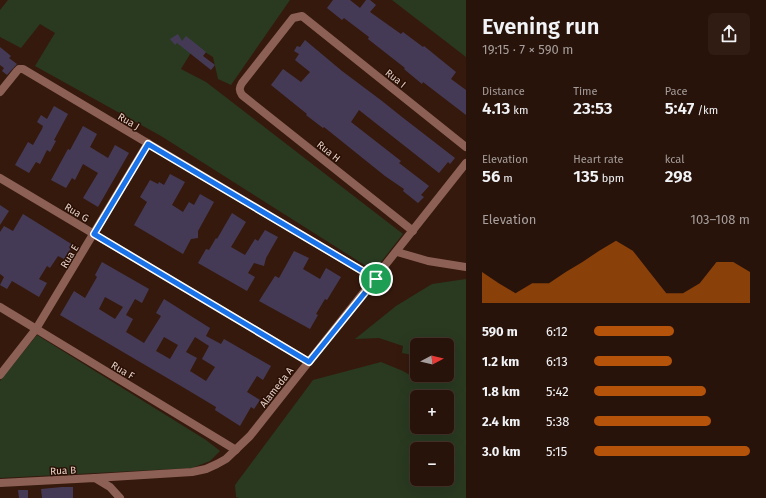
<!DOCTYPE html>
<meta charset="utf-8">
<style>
body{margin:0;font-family:"Fira Sans",sans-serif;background:#301c13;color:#f1f3f6;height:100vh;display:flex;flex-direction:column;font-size:15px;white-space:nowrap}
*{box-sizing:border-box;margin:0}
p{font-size:13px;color:#a59e9c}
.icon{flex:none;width:22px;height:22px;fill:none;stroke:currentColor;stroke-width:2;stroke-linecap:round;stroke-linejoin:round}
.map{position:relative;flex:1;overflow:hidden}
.details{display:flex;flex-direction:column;background:#28130a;width:300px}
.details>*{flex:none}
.needle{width:26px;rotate:83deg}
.buttons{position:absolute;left:410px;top:338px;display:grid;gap:8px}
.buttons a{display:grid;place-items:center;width:44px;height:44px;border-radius:6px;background:#28130a;box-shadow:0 4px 16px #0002,0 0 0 1px #44322b;font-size:20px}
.pin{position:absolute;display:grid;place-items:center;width:34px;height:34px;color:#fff;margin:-17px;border:2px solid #fff;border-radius:50%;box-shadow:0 1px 4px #0007}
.round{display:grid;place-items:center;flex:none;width:42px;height:42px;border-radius:6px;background:#301c13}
.headline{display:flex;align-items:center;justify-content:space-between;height:68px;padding:0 16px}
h1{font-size:22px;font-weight:600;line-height:30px}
.figures{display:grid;grid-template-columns:repeat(3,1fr);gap:6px;height:68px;padding:4px 16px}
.figures div{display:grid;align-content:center}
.figures b{font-size:17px;font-weight:600}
.figures small{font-size:11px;font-weight:400}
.figures p{font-size:11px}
.chart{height:112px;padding:8px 16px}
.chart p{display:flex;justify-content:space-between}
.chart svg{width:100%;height:72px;margin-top:4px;fill:#b45309;opacity:.7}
ul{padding:0 16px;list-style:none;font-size:13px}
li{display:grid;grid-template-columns:64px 48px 1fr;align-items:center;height:30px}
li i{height:10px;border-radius:5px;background:#b45309}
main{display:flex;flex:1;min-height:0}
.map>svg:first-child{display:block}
.green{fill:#293a21;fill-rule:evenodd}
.building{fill:#453a56;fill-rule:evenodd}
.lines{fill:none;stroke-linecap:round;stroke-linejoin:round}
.minor{stroke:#8d6055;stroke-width:8}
.route-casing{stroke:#fff;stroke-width:8}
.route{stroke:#1a73e8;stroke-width:5}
.labels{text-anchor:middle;stroke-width:3;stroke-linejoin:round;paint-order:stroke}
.street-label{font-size:10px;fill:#e3cfc7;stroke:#2a0f04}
</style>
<main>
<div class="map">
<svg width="466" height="498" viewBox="0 0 466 498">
<rect width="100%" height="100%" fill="#35190d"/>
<g class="green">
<polygon points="8,0 290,0 231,85 218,79 213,57 195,46 181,69 206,82 403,234 374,271 161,136 35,66 55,33 40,24 21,48 0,37 0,10"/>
<polygon points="392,0 466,0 466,57"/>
<path d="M466,279V498H239L236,497L235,485L313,380L381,362L403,371L420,381L429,375H447V345H417V356L402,353L403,346L379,338L355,339L396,306L432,284ZM417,397H447V427H417ZM417,449H447V479H417Z"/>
<polygon points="37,335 206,440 220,451 210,461 192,468 0,478 0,381"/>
</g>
<g class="building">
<polygon points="333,0 350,0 360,8 366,0 370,0 376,5 370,12 401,34 403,32 423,47 424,46 456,72 451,79 466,90 466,115 423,82 422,84 404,69 405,68 368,39 369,37 344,18 342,20 327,8"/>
<polygon points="178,34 182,41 186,36 206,52 203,56 215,65 211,70 177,43 175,45 170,39"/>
<polygon points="305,40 342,71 382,101 402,117 455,158 450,164 448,162 439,173 359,110 351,122 401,161 399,163 429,186 421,195 424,197 418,203 403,191 404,189 385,176 324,127 323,128 306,115 307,114 271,85 283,69 301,82 310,72 295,60 299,54 294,51 297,46 300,47"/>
<polygon points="0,47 11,56 9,58 17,64 7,75 2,71 4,68 0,65"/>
<polygon points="54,106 68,114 54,140 56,141 50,152 47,150 40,164 36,162 29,173 15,165 28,142 33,145 42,129 43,126 37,122 41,115 47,119"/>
<polygon points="83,126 97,134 90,147 108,158 115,145 129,153 98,207 83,198 98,173 83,164 75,180 72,178 66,188 51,180 68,149 70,150"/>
<polygon points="170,174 185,182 172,205 183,212 189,202 194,205 200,194 214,202 198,231 198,238 191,239 183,254 134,225 147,202 140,197 150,180 158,184 159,182 164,185"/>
<polygon points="0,205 9,211 0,225"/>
<polygon points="232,213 246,222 231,247 245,255 255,239 258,241 265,230 278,237 266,258 264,266 254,263 248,273 255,277 247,291 198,263 206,249 209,250 216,238 217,239"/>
<polygon points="23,214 73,245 64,259 58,256 50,268 47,266 39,279 47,283 39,297 12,281 7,289 0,285 4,277 0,274 0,232 4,226 13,231"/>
<polygon points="294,251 309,258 303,269 320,279 326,268 341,277 327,300 325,299 316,314 318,315 310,329 259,301 275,276 279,278"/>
<path d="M102,262L149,289L142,303L135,299L126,315L133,319L126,332L144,343L161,316L156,313L164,299L210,328L206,336L221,344L224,339L271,366L263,380L257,376L247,392L260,400L254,409L251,407L240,426L215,410L216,407L186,389L60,315L74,291L85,298L97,277L95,275ZM105,297L123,307L115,319L99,309ZM164,337L178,345L170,359L156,351ZM195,337L209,346L202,359L215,367L206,381L190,371L197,358L186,352Z"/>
<polygon points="62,487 73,487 73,498 42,498 41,489"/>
<polygon points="18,490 28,490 28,498 19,498"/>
</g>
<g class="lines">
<g class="minor">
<polyline points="0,92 17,71 19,69 23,69 376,279"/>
<polyline points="0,178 309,362"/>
<path d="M413,231L242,95C239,90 239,88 242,83L293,18L302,16L466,147"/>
<polyline points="397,252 428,261 466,267"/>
<polyline points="0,307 236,450"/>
<polyline points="0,375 36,329 148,143"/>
<polyline points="95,478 192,472 206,469 217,464 226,459 250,436 466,163"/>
<polyline points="0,483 95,478 110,487 120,498"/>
</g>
</g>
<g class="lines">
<g class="route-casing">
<polygon id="route" points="148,144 376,279 309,362 94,234"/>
</g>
<use href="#route" class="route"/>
</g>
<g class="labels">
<g class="street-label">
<text transform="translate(396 78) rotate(39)" y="4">Rua I</text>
<text transform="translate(129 121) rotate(31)" y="4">Rua J</text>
<text transform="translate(329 151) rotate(39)" y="4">Rua H</text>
<text transform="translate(77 212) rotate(31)" y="4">Rua G</text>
<text transform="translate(69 256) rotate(-59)" y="4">Rua E</text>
<text transform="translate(123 370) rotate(31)" y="4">Rua F</text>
<text transform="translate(276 387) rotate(-52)" y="4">Alameda A</text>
<text transform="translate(63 470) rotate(-3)" y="4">Rua B</text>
</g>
</g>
</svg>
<div class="buttons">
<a><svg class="needle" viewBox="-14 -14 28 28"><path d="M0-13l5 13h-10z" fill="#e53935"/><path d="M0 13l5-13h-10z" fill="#a59e9c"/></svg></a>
<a>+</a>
<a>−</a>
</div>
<div class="pin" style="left:376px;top:279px;background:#1e9e55"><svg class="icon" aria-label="arrive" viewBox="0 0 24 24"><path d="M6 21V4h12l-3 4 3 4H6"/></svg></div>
</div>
<section class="details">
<div class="headline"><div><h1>Evening run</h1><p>19:15 · 7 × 590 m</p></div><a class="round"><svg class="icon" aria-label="share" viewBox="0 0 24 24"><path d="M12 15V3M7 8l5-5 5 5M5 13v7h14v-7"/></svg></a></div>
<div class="figures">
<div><p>Distance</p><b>4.13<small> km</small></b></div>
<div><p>Time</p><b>23:53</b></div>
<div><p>Pace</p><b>5:47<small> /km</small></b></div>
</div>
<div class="figures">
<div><p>Elevation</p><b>56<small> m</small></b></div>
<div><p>Heart rate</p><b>135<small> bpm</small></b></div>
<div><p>kcal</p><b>298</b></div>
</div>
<div class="chart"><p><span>Elevation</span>103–108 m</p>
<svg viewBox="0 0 160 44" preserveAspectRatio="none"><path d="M0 44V25L10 32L20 38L30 32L40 32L50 25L60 19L70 12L80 6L90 12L100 25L110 38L120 38L130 32L140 19L150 19L160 25V44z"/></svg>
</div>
<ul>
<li><b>590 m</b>6:12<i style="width:51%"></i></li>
<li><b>1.2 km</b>6:13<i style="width:50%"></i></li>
<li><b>1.8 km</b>5:42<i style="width:72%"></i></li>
<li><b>2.4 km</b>5:38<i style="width:75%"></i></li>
<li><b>3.0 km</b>5:15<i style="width:100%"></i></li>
</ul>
</section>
</main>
